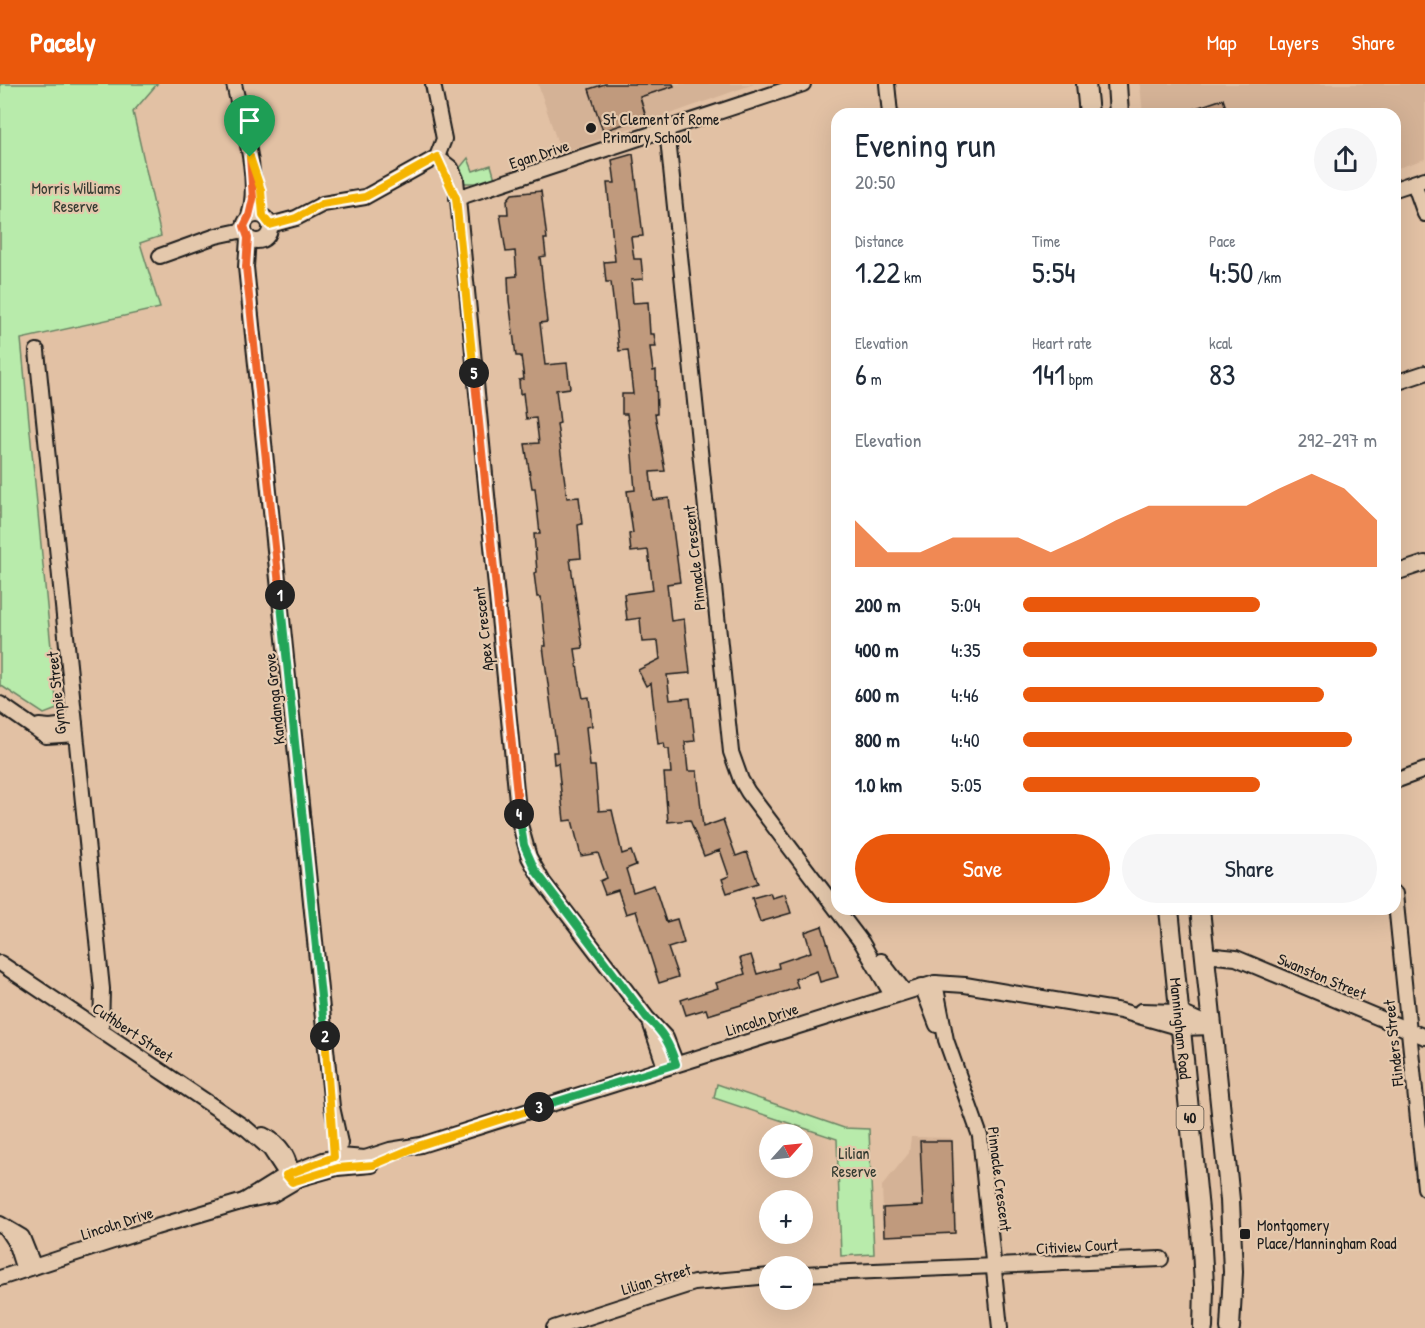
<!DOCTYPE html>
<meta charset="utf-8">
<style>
body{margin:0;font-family:"Patrick Hand",sans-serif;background:#f6f6f7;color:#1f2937;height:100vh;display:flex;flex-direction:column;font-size:22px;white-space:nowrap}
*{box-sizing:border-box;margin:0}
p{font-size:20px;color:#747a83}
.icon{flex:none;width:33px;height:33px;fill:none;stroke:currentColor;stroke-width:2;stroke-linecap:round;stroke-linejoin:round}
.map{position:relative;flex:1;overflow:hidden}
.side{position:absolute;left:831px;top:24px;width:570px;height:807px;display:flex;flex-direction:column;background:#fff;border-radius:18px;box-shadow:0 6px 24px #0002}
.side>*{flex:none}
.needle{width:39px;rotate:63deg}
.controls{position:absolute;left:759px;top:1040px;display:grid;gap:12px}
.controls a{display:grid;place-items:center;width:54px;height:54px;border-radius:50%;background:#fff;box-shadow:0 6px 24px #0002;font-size:30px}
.pin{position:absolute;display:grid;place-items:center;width:51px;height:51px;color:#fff;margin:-62px -26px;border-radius:50% 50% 50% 0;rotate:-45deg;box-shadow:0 0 6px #0007}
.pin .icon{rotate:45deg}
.km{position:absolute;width:30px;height:30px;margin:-15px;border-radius:50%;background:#222;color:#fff;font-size:16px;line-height:30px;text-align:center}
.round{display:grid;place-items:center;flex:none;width:63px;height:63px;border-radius:32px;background:#f6f6f7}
.summary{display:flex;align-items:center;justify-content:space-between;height:102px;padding:0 24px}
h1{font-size:33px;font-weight:600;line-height:45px}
.stats{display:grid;grid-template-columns:repeat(3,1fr);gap:9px;height:102px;padding:6px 24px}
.stats div{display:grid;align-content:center}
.stats b{font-size:30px;font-weight:600}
.stats small{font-size:16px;font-weight:400}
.stats p{font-size:16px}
.chart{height:168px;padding:12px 24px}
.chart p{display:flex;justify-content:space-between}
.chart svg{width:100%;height:108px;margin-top:6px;fill:#ea580c;opacity:.7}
.cta{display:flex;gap:12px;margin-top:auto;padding:12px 24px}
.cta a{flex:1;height:69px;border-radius:36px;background:#ea580c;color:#fff;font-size:24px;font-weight:600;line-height:69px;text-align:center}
.cta a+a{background:#f6f6f7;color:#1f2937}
ul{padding:0 24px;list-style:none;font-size:20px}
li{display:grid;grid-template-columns:96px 72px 1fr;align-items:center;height:45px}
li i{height:15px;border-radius:8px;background:#ea580c}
header{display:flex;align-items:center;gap:36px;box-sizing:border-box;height:84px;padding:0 30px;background:#ea580c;color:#fff}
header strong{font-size:28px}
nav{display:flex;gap:33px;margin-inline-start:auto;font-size:21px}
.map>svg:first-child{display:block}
.built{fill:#d4b296}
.green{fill:#b8ebab;stroke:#6a8464;stroke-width:1.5}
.building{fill:#c09a7d;stroke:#1c1c1c;stroke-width:1.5}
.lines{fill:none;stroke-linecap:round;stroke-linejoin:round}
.minor-casing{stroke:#1c1c1c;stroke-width:18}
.major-casing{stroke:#1c1c1c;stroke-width:22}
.minor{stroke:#e4c8ac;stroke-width:14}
.major{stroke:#e4c8ac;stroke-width:18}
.split-1-casing{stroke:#fff;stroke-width:12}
.split-2-casing{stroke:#fff;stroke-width:12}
.split-3-casing{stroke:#fff;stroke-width:12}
.split-4-casing{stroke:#fff;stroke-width:12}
.split-5-casing{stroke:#fff;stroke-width:12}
.split-6-casing{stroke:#fff;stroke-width:12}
.split-1{stroke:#f0652b;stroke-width:8}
.split-2{stroke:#22a559;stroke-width:8}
.split-3{stroke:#f5b400;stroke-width:8}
.split-4{stroke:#22a559;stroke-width:8}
.split-5{stroke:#f0652b;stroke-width:8}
.split-6{stroke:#f5b400;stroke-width:8}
.poi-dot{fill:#1c1c1c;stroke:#e4c8ac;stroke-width:2}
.labels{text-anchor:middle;stroke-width:4.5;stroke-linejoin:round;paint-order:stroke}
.shield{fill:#e4c8ac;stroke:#585047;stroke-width:1.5}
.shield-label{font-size:15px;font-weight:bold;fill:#1c1c1c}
.poi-label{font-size:16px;fill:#1c1c1c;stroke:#e4c8ac;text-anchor:start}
.street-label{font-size:16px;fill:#1c1c1c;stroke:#e4c8ac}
.park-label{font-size:16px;fill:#333b31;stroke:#e4c8ac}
</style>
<header>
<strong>Pacely</strong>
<nav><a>Map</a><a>Layers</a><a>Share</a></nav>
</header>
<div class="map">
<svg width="1425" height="1244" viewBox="0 0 1425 1244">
<rect width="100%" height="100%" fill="#e2c1a4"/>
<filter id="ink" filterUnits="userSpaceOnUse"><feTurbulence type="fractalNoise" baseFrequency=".0167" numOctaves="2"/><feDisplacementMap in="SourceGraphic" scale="12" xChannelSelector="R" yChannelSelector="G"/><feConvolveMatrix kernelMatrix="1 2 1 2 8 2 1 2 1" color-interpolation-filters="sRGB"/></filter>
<g filter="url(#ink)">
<g class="built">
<polygon points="538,0 754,0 561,69"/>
<polygon points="1140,0 1425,0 1425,75 1395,85 1395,30 1143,30"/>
<polygon points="911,1053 951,1054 955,1149 884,1152 882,1102 909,1069"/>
</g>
<g class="green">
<polygon points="0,0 157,0 133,28 161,152 140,159 160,224 21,255 57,625 44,630 0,601"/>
<polygon points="468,74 473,87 491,81 495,95 479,99 465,99 458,86"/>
<polygon points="717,1000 844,1044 869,1045 874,1170 841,1172 837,1055 714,1014"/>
</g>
<g class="building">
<polygon points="605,0 673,0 674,2 640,13 646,33 603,47 589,5"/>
<polygon points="1223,15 1228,30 1185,30 1184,28"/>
<polygon points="633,70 643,152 631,153 634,175 641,175 643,195 631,196 633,219 648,218 650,250 654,250 656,263 650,263 653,287 656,286 657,330 655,330 665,387 650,388 653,416 669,414 680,498 667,500 671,537 684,535 690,589 667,591 670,616 690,614 695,657 685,658 688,687 697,687 703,743 723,736 736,772 747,768 758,799 727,809 722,795 729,792 720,766 704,772 690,736 668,738 664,689 671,689 669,665 665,665 664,659 658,660 651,599 646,602 638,586 660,575 658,557 642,558 640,534 627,536 624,510 653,506 648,466 631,468 629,450 633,449 627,407 635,406 631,359 627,330 622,330 622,310 633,310 628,266 619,267 611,198 606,198 604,178 615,177 607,99 615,99 612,76"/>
<polygon points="541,107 547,155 544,155 546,172 540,173 547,238 540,239 545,281 567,279 570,304 556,306 560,339 557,340 567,414 579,413 582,440 578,441 581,474 570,475 583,564 575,565 579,594 583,614 589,613 592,642 586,643 590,682 595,682 599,727 612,726 622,770 631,767 636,781 626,785 633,808 654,801 666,838 677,835 684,859 668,864 678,893 659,899 636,827 626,830 618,806 605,810 600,797 607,794 598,769 581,772 572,736 564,737 558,679 554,680 553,668 557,668 543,562 546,562 541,513 537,513 534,489 537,488 534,450 540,450 535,404 532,404 525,360 539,359 536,334 526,335 523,309 520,310 519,296 524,295 521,272 516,272 509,216 508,193 517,192 515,167 506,168 500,130 508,130 507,116 512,110"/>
<polygon points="770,809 772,814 785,810 791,829 760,838 752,814"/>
<polygon points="822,842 838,893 820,898 817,887 795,895 798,903 787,907 708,931 706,925 686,931 681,916 718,904 716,899 745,890 740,874 751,871 757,890 779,884 778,879 811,868 805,848"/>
<polygon points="920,1057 952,1057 955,1149 884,1152 883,1124 923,1122"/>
</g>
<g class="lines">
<g class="minor-casing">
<g id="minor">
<path d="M234,0C242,38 261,94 249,132"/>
<polyline points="887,0 890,30"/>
<polyline points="667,45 731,668 741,696 748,708 862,859 892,911"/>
<polyline points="437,73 451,84 456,95 519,737 529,773 543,798 647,934 666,954 676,980"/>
<polyline points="1414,99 1425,130"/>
<polyline points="1395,105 1425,95"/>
<polyline points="457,114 803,0"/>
<circle cx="257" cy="144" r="13"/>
<polyline points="270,141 296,134 323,120 365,113 437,73 444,55 433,0"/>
<polyline points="248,154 246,183 332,1023 340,1059 337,1084"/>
<polyline points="160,172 216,152 244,146"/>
<polyline points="37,267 102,905 101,947"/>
<polyline points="1395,299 1425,289"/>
<polyline points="1395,489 1425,479"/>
<polyline points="0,620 46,652 76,650"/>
<polyline points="39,642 50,643 75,640"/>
<polyline points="1395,697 1425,686"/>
<polyline points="1395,810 1425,1104"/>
<polyline points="1205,871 1236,874 1425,953"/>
<polyline points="881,877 904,907"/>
<polyline points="0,879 247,1045 270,1065 291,1097"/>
<polyline points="935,899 946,956 980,1052 1000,1244"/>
<polyline points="922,902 937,941"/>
<polyline points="1141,927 1179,928 1208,941"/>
<polyline points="651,941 665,983"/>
<path d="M263,1051C283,1060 291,1075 292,1097"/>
<polyline points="244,1117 286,1091 323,1076 340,1072 365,1074 390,1066 421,1061 935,899 965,901 1121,927 1181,944 1213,943"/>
<polyline points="0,1140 22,1153 34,1183"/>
<polyline points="7,1146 15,1158 24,1186"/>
<polyline points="802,1190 1161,1175"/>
<polyline points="0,1194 156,1143 244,1117 272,1111 301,1094 337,1084 372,1081"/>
<polyline points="554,1244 694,1199 770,1192"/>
</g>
</g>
<g class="major-casing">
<g id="major">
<polyline points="1086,0 1089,30"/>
<polyline points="1117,0 1119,30"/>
<path id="s1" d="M1169,825L1201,1146L1204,1201L1203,1244"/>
<polyline points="1200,825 1230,1116 1233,1188 1230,1244"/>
</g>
</g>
<use href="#minor" class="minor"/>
<use href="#major" class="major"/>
</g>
</g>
<g class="lines" filter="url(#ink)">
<g class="split-1-casing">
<polyline id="split-1" points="250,73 253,115 249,132 244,142 248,154 246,183 280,511"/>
</g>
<g class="split-2-casing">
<polyline id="split-2" points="280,511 325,952"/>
</g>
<g class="split-3-casing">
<polyline id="split-3" points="325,952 334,1073 286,1091 292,1098 338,1084 373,1081 421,1061 539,1023"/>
</g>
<g class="split-4-casing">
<path id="split-4" d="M519,730L524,761L535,786L647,934C663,948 670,960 676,980L539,1023"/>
</g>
<g class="split-5-casing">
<polyline id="split-5" points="474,289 519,730"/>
</g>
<g class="split-6-casing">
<polyline id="split-6" points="250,73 261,106 263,132 270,141 296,134 322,120 365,113 437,73 456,114 474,289"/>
</g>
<use href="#split-1" class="split-1"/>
<use href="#split-2" class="split-2"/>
<use href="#split-3" class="split-3"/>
<use href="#split-4" class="split-4"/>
<use href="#split-5" class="split-5"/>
<use href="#split-6" class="split-6"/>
</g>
<g class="poi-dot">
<circle cx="591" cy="44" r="6"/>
<rect x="1239" y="1144" width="12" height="12" rx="3"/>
</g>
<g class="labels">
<rect class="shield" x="1176.5" y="1022" width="27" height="24" rx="4.5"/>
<g class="shield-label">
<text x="1190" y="1039">40</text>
</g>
<g class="poi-label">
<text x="603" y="41">St Clement of Rome<tspan x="603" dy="18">Primary School</tspan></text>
<text x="1257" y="1147">Montgomery<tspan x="1257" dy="18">Place/Manningham Road</tspan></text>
</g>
<g class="street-label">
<text transform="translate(539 70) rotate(-18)" y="6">Egan Drive</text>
<text transform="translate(694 474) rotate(-96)" y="6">Pinnacle Crescent</text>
<text transform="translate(483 545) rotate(-96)" y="6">Apex Crescent</text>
<text transform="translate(56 609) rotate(-96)" y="6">Gympie Street</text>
<text transform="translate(274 615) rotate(-96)" y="6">Kandanga Grove</text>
<text transform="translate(1322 892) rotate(23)" y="6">Swanston Street</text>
<text transform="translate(762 935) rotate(-18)" y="6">Lincoln Drive</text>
<text dy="6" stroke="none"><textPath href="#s1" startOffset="120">Manningham Road</textPath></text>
<text transform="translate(133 948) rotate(34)" y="6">Cuthbert Street</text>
<text transform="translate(1393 959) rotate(-96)" y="6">Flinders Street</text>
<text transform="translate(1000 1095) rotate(83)" y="6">Pinnacle Crescent</text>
<text transform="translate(117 1139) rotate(-18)" y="6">Lincoln Drive</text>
<text transform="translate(1077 1162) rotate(-3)" y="6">Citiview Court</text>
<text transform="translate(656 1195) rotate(-17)" y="6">Lilian Street</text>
</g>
<g class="park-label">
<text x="76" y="110">Morris Williams<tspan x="76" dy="18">Reserve</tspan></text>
<text x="854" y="1075">Lilian<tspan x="854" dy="18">Reserve</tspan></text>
</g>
</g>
</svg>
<div class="controls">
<a><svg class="needle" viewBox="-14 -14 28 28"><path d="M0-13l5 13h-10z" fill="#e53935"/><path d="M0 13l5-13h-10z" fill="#747a83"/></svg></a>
<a>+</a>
<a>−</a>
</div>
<div class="pin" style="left:250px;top:73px;background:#1e9e55"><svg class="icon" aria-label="arrive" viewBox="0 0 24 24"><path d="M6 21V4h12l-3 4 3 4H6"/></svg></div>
<b class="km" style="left:280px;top:511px">1</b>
<b class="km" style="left:325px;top:952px">2</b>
<b class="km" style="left:539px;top:1023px">3</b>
<b class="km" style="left:519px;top:730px">4</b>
<b class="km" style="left:474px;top:289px">5</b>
<section class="side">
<div class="summary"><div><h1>Evening run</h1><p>20:50</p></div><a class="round"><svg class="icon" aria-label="share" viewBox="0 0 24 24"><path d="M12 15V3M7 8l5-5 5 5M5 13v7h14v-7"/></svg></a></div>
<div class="stats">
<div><p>Distance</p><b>1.22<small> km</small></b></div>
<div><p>Time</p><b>5:54</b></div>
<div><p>Pace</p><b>4:50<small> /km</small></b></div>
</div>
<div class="stats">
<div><p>Elevation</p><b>6<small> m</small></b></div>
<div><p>Heart rate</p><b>141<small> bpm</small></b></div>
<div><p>kcal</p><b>83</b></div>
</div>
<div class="chart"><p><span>Elevation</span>292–297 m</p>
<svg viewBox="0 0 160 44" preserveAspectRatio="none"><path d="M0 44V25L10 38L20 38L30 32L40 32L50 32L60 38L70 32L80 25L90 19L100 19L110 19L120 19L130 12L140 6L150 12L160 25V44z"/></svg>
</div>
<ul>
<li><b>200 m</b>5:04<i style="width:67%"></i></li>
<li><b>400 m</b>4:35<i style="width:100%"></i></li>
<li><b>600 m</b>4:46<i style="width:85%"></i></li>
<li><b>800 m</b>4:40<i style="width:93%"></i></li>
<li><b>1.0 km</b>5:05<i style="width:67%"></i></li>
</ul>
<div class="cta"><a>Save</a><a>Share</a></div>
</section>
</div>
